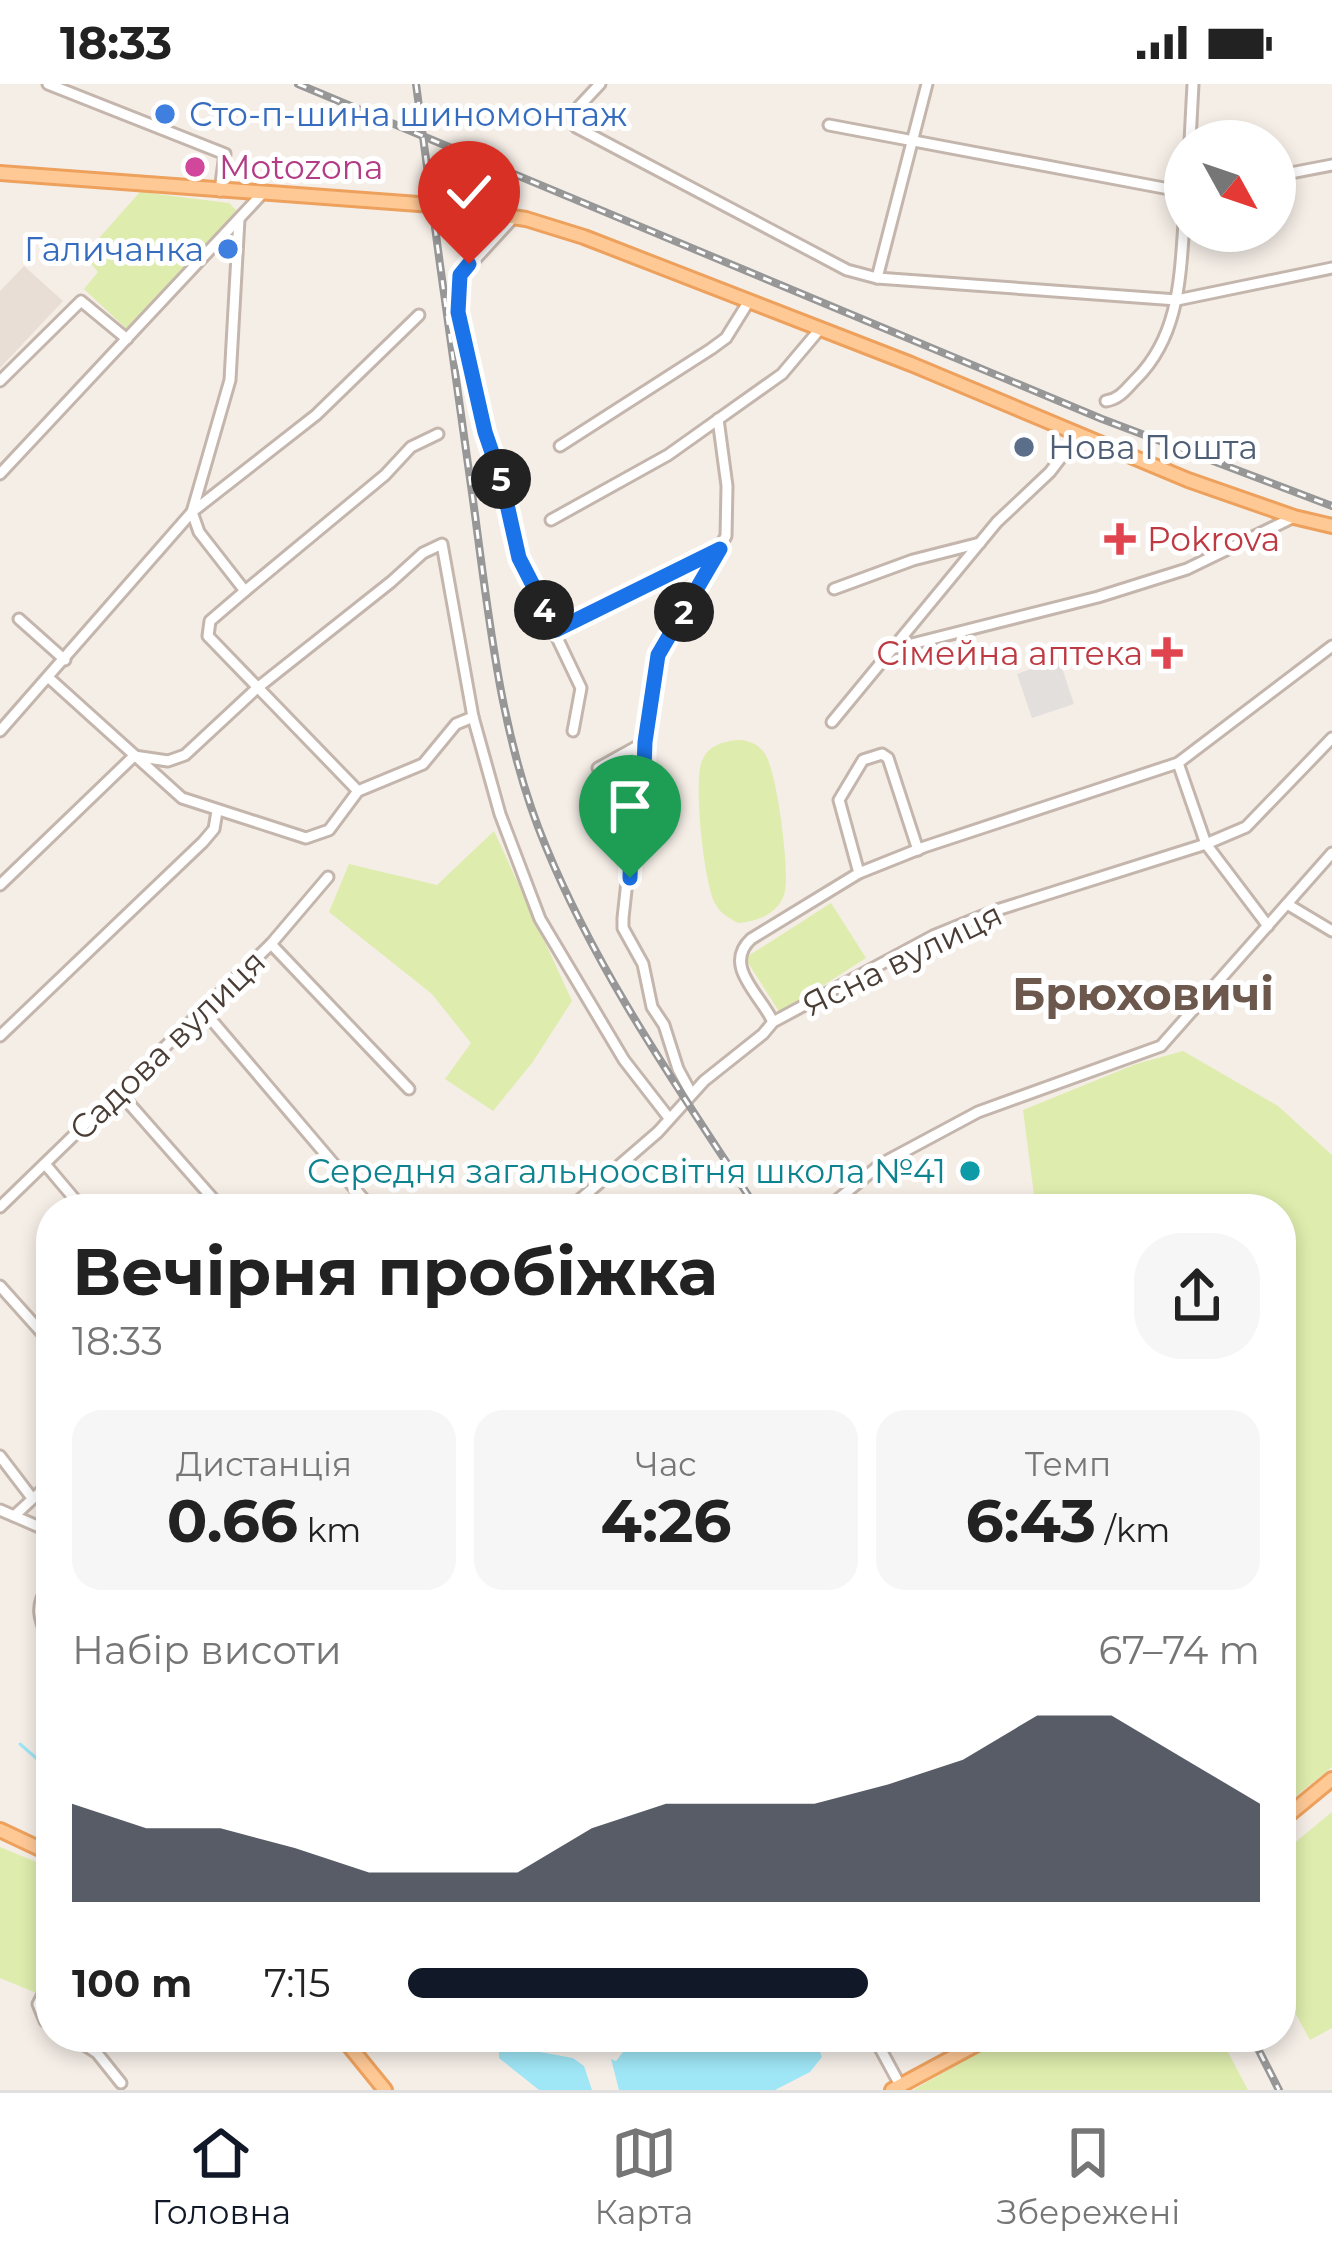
<!DOCTYPE html>
<html lang="uk">
<meta charset="utf-8">
<style>
body{margin:0;font-family:Montserrat,sans-serif;background:#f6f6f6;color:#222;height:100vh;display:flex;flex-direction:column;font-size:45px;white-space:nowrap}
*{box-sizing:border-box;margin:0}
p{font-size:39px;color:#767676}
.icon{flex:none;width:66px;height:66px;fill:none;stroke:currentColor;stroke-width:2;stroke-linecap:round;stroke-linejoin:round}
.map{position:relative;flex:1;overflow:hidden}
.panel{position:absolute;left:36px;top:1110px;width:1260px;height:858px;display:flex;flex-direction:column;background:#fff;border-radius:48px;box-shadow:0 6px 18px #0003}
.panel>*{flex:none}
.needle{width:78px;rotate:130deg}
.tools{position:absolute;left:1164px;top:36px;display:grid;gap:24px}
.tools a{display:grid;place-items:center;width:132px;height:132px;border-radius:50%;background:#fff;box-shadow:0 6px 18px #0003;font-size:60px}
.pin{position:absolute;display:grid;place-items:center;width:102px;height:102px;color:#fff;margin:-123px -51px;border-radius:50% 50% 50% 0;rotate:-45deg;box-shadow:0 0 12px #0007}
.pin .icon{rotate:45deg}
.km{position:absolute;width:60px;height:60px;margin:-30px;border-radius:50%;background:#222;color:#fff;font-size:33px;line-height:60px;text-align:center}
.round{display:grid;place-items:center;flex:none;width:126px;height:126px;border-radius:48px;background:#f6f6f6}
.head{display:flex;align-items:center;justify-content:space-between;height:204px;padding:0 36px}
h1{font-size:66px;font-weight:700;line-height:90px}
.metrics{display:grid;grid-template-columns:repeat(3,1fr);gap:18px;height:204px;padding:12px 36px}
.metrics div{display:grid;align-content:center;border-radius:30px;background:#f6f6f6;text-align:center}
.metrics b{font-size:60px;font-weight:700}
.metrics small{font-size:33px;font-weight:400}
.metrics p{font-size:33px}
.chart{height:336px;padding:24px 36px}
.chart p{display:flex;justify-content:space-between}
.chart svg{width:100%;height:216px;margin-top:12px;fill:#111827;opacity:.7}
ul{padding:0 36px;list-style:none;font-size:39px}
li{display:grid;grid-template-columns:192px 144px 1fr;align-items:center;height:90px}
li i{height:30px;border-radius:15px;background:#111827}
.status{display:flex;justify-content:space-between;align-items:center;height:84px;padding:0 60px;background:#fff;direction:ltr}
.status svg{height:33px;fill:currentColor}
.tabs{display:flex;justify-content:space-around;align-items:center;height:168px;border-top:3px solid #e0e0e0;background:#fff;font-size:33px;color:#767676}
.tabs a{display:grid;justify-items:center;gap:6px}
.tabs .selected{color:#111827}
.map>svg:first-child{display:block}
.residential{fill:#e9ded5}
.green{fill:#deecad}
.parking{fill:#e3dfdc}
.water{fill:#9fe6f6}
.lines{fill:none;stroke-linecap:round;stroke-linejoin:round}
.stream{stroke:#9fe6f6;stroke-width:3}
.minor-casing{stroke:#c4b6ac;stroke-width:15}
.major-casing{stroke:#eda15d;stroke-width:18}
.minor{stroke:#fff;stroke-width:9}
.major{stroke:#ffc996;stroke-width:12}
.rail-casing{stroke:#979797;stroke-width:8}
.rail{stroke:#fff;stroke-width:3;stroke-dasharray:9;stroke-linecap:butt}
.route-casing{stroke:#fff;stroke-width:24}
.route{stroke:#1a73e8;stroke-width:15}
.shop-dot{fill:#3f7fe0;stroke:#fff;stroke-width:4.5}
.hotel-dot{fill:#d1479c;stroke:#fff;stroke-width:4.5}
.service-dot{fill:#5c6f8a;stroke:#fff;stroke-width:4.5}
.health-dot{fill:#e0444e;stroke:#fff;stroke-width:4.5}
.culture-dot{fill:#0f9aa8;stroke:#fff;stroke-width:4.5}
.labels{text-anchor:middle;stroke-width:10;stroke-linejoin:round;paint-order:stroke}
.shop-label{font-size:33px;fill:#366cbe;stroke:#fff;text-anchor:start}
.hotel-label{font-size:33px;fill:#b23c85;stroke:#fff;text-anchor:start}
.service-label{font-size:33px;fill:#4e5e75;stroke:#fff;text-anchor:start}
.health-label{font-size:33px;fill:#be3a42;stroke:#fff;text-anchor:start}
.street-label{font-size:33px;fill:#493d35;stroke:#fff}
.culture-label{font-size:33px;fill:#0d838f;stroke:#fff;text-anchor:end}
.district-label{font-size:45px;font-weight:bold;fill:#6c584c;stroke:#fff}
</style>
<div class="status"><b>18:33</b><svg viewBox="0 0 49 12"><path d="M0 12V9h3v3zM5 12V6h3v6zM10 12V3h3v9zM15 12V0h3v12zM26 1h20v11H26zM47 4h2v5h-2z"/></svg></div>
<div class="map">
<svg width="1332" height="2006" viewBox="0 0 1332 2006">
<rect width="100%" height="100%" fill="#f5eee7"/>
<polygon class="residential" points="24,182 63,217 0,284 0,207"/>
<g class="green">
<polygon points="140,108 229,119 236,126 234,130 244,131 132,250 84,205 98,188 84,171"/>
<path d="M742,656C752,658 759,661 765,670C777,687 791,792 784,811C777,830 757,838 738,839C729,834 721,830 716,821C704,803 693,697 702,677C708,661 726,656 742,656Z"/>
<polygon points="494,747 572,917 532,979 493,1027 445,995 471,959 432,910 329,828 349,780 437,801"/>
<polygon points="831,819 866,874 780,929 745,874"/>
<polygon points="1183,967 1278,1022 1332,1071 1332,1683 1281,1724 1281,1125 1021,1125 1034,1111 1023,1026 1136,980"/>
<polygon points="1332,1728 1332,1944 1310,1956 1281,1903 1281,1770"/>
<polygon points="0,1763 51,1784 51,1915 0,1894"/>
<polygon points="1006,1953 1220,1953 1248,2006 913,2006"/>
</g>
<polygon class="parking" points="1059,575 1074,620 1032,634 1017,590"/>
<g class="water">
<polygon points="630,1953 814,1953 822,1973 810,1988 775,2006 619,2006 611,1975 616,1977 627,1963 624,1959"/>
<polygon points="506,1962 573,1974 584,1982 592,2006 539,2006 499,1974 499,1965"/>
</g>
<g class="lines">
<g class="stream">
<polyline points="20,1660 51,1687"/>
<polyline points="486,1953 506,1963"/>
</g>
<g class="minor-casing">
<g id="minor">
<polyline points="48,0 225,70 220,107"/>
<polyline points="600,0 571,31 576,43 847,186 877,194 1177,216 1332,184"/>
<polyline points="829,41 1185,108"/>
<polyline points="1190,57 1193,0"/>
<polyline points="1275,92 1332,81"/>
<polyline points="514,133 460,192 459,228 485,348 502,398 519,474 581,604 573,647"/>
<polyline points="877,194 927,0"/>
<polyline points="0,297 81,217 127,255"/>
<path d="M1106,317C1120,315 1126,305 1136,295C1182,249 1180,186 1185,126"/>
<polyline points="560,362 711,265 726,254 749,217"/>
<polyline points="0,390 261,111"/>
<polyline points="551,436 668,371 782,290 820,245"/>
<polyline points="834,505 913,476 980,459"/>
<polyline points="245,507 385,391 411,363 438,350"/>
<polyline points="19,535 65,576"/>
<polyline points="556,546 720,465"/>
<polyline points="896,564 1098,513 1187,485 1294,433"/>
<polyline points="49,594 182,714 306,754 329,746 358,707 423,680 456,640 473,633"/>
<polyline points="832,638 997,438 1050,388 1079,350"/>
<polyline points="0,647 192,428 230,296 239,135"/>
<polyline points="1178,679 1206,760 1268,842"/>
<polyline points="598,684 645,658"/>
<polyline points="358,707 208,552 210,537 245,507 199,448 192,428 316,331 419,231"/>
<polyline points="859,789 839,716 863,676 882,670 888,674 918,766"/>
<polyline points="0,801 134,672 168,677 185,671 256,605 391,498 423,469 442,460 473,633 500,730 540,835 624,976 669,1034"/>
<polyline points="1287,820 1332,847"/>
<polyline points="271,860 409,1005"/>
<polyline points="203,926 372,1125"/>
<path d="M773,938C761,911 722,882 751,855L859,789L924,763L1178,679L1332,562"/>
<polyline points="0,952 203,758 214,745 217,727"/>
<polyline points="119,1008 222,1125"/>
<polyline points="691,1009 678,985 664,941 652,923 643,880 623,844 623,834 631,760 642,736 645,658 658,571 726,452 727,402 718,335"/>
<polyline points="45,1080 83,1125"/>
<polyline points="0,1123 271,860 328,793"/>
<polyline points="569,1125 658,1048 704,997 763,950 773,938 933,852 997,826 1206,760 1246,743 1332,654"/>
<polyline points="826,1125 881,1080 978,1028 1161,962 1332,769"/>
<polyline points="0,1202 51,1259"/>
<polyline points="0,1372 32,1414"/>
<polyline points="0,1426 51,1448"/>
<polyline points="14,1432 51,1398"/>
<path d="M51,1500C32,1523 40,1535 51,1561"/>
<polyline points="51,1895 38,1920 45,1937 51,1940"/>
<polyline points="72,1953 97,1969 121,1999"/>
<polyline points="874,1953 900,2001"/>
</g>
</g>
<g class="major-casing">
<g id="major">
<polyline points="0,89 432,121 526,135 584,153 911,280 1188,396 1294,433 1332,442"/>
<polyline points="1281,1737 1332,1695"/>
<polyline points="0,1746 51,1770"/>
<polyline points="342,1953 385,2006"/>
<polyline points="892,2006 990,1953"/>
</g>
</g>
<use href="#minor" class="minor"/>
<use href="#major" class="major"/>
<g class="rail-casing">
<g id="rail">
<polyline points="298,0 1102,335 1332,422"/>
<path d="M416,0C434,139 453,277 473,416C489,533 500,653 546,763C599,892 681,1008 757,1125"/>
<polyline points="1252,1953 1279,2006"/>
</g>
</g>
<use href="#rail" class="rail"/>
</g>
<g class="lines">
<g class="route-casing">
<polyline id="route" points="469,180 460,191 458,228 485,348 502,398 519,474 556,546 720,465 658,571 645,658 642,736 631,760 630,794"/>
</g>
<use href="#route" class="route"/>
</g>
<g class="shop-dot">
<circle cx="165" cy="30" r="12"/>
<circle cx="228" cy="165" r="12"/>
</g>
<circle class="hotel-dot" cx="195" cy="83" r="12"/>
<circle class="service-dot" cx="1024" cy="363" r="12"/>
<g class="health-dot">
<path d="M1114 437h12v12h12v12h-12v12h-12v-12h-12v-12h12z"/>
<path d="M1161 551h12v12h12v12h-12v12h-12v-12h-12v-12h12z"/>
</g>
<circle class="culture-dot" cx="970" cy="1087" r="12"/>
<g class="labels">
<g class="shop-label">
<text x="189" y="42">Сто-п-шина шиномонтаж</text>
<text x="204" y="177" text-anchor="end">Галичанка</text>
</g>
<g class="hotel-label">
<text x="219" y="95">Motozona</text>
</g>
<g class="service-label">
<text x="1048" y="375">Нова Пошта</text>
</g>
<g class="health-label">
<text x="1147" y="467">Pokrova</text>
<text x="1143" y="581" text-anchor="end">Сімейна аптека</text>
</g>
<g class="street-label">
<text transform="translate(902 875) rotate(-26)" y="12">Ясна вулиця</text>
<text transform="translate(167 961) rotate(-44)" y="12">Садова вулиця</text>
</g>
<g class="culture-label">
<text x="946" y="1099">Середня загальноосвітня школа №41</text>
</g>
<g class="district-label">
<text x="1143" y="926">Брюховичі</text>
</g>
</g>
</svg>
<div class="tools">
<a><svg class="needle" viewBox="-14 -14 28 28"><path d="M0-13l5 13h-10z" fill="#e53935"/><path d="M0 13l5-13h-10z" fill="#767676"/></svg></a>
</div>
<div class="pin" style="left:630px;top:794px;background:#1e9e55"><svg class="icon" aria-label="arrive" viewBox="0 0 24 24"><path d="M6 21V4h12l-3 4 3 4H6"/></svg></div>
<div class="pin" style="left:469px;top:180px;background:#d93025"><svg class="icon" aria-label="check" viewBox="0 0 24 24"><path d="M5 12l5 5 9-10"/></svg></div>
<b class="km" style="left:684px;top:528px">2</b>
<b class="km" style="left:544px;top:526px">4</b>
<b class="km" style="left:501px;top:395px">5</b>
<section class="panel">
<div class="head"><div><h1>Вечірня пробіжка</h1><p>18:33</p></div><a class="round"><svg class="icon" aria-label="share" viewBox="0 0 24 24"><path d="M12 15V3M7 8l5-5 5 5M5 13v7h14v-7"/></svg></a></div>
<div class="metrics">
<div><p>Дистанція</p><b>0.66<small> km</small></b></div>
<div><p>Час</p><b>4:26</b></div>
<div><p>Темп</p><b>6:43<small> /km</small></b></div>
</div>
<div class="chart"><p><span>Набір висоти</span>67–74 m</p>
<svg viewBox="0 0 160 44" preserveAspectRatio="none"><path d="M0 44V24L10 29L20 29L30 33L40 38L50 38L60 38L70 29L80 24L90 24L100 24L110 20L120 15L130 6L140 6L150 15L160 24V44z"/></svg>
</div>
<ul>
<li><b>100 m</b>7:15<i style="width:54%"></i></li>
</ul>
</section>
</div>
<nav class="tabs">
<a class="selected"><svg class="icon" aria-label="home" viewBox="0 0 24 24"><path d="M3 11l9-7 9 7M6 9v11h12V9"/></svg>Головна</a>
<a><svg class="icon" aria-label="map" viewBox="0 0 24 24"><path d="M3 6l6-2 6 2 6-2v14l-6 2-6-2-6 2zM9 4v14M15 6v14"/></svg>Карта</a>
<a><svg class="icon" aria-label="saved" viewBox="0 0 24 24"><path d="M7 4h10v16l-5-4-5 4z"/></svg>Збережені</a>
</nav>
